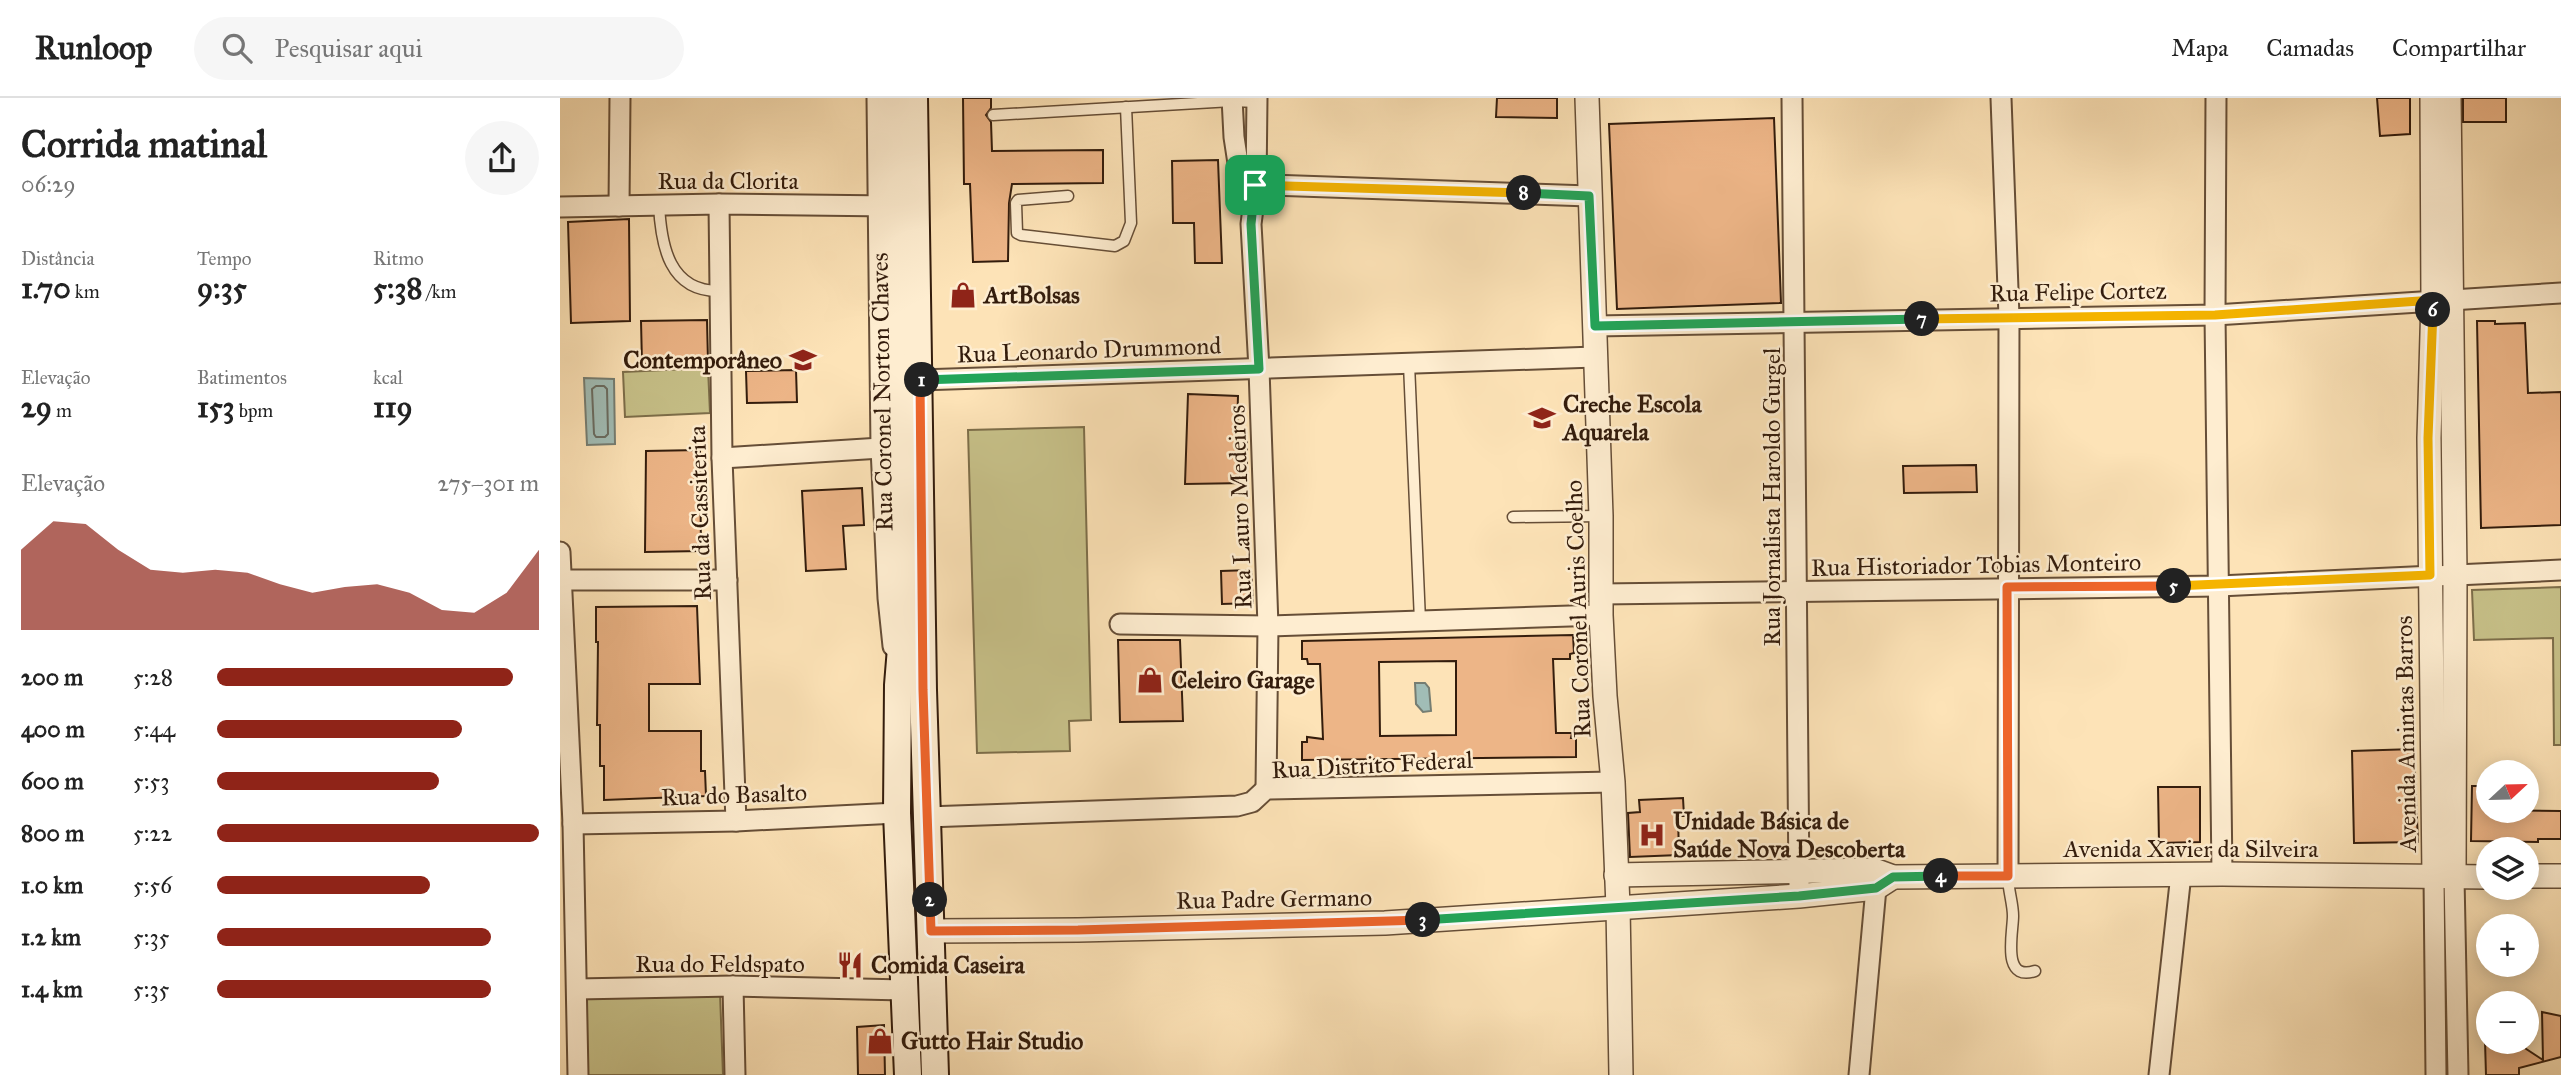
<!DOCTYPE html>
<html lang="pt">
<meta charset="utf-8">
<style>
body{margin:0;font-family:"IM FELL Great Primer",serif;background:#f6f6f6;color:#222;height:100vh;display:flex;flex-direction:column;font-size:26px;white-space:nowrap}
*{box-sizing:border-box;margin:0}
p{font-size:23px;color:#767676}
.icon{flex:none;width:38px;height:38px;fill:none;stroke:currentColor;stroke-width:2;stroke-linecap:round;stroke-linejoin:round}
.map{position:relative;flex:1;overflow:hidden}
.panel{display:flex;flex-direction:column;background:#fff;width:560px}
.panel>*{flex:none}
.needle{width:46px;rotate:68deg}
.tools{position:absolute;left:1916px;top:662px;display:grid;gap:14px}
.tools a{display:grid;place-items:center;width:63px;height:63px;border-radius:50%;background:#fff;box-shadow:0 4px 18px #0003;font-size:35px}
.pin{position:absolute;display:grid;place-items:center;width:60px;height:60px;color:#fff;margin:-30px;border-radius:14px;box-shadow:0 4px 10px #0006}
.km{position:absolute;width:35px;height:35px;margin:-18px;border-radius:50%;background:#222;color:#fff;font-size:19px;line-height:35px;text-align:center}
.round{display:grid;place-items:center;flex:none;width:74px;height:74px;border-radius:37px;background:#f6f6f6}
.head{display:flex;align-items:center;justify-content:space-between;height:119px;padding:0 21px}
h1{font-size:38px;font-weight:700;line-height:52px}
.figures{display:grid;grid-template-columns:repeat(3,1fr);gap:10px;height:119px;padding:7px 21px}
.figures div{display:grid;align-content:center}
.figures b{font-size:30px;font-weight:700}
.figures small{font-size:19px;font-weight:400}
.figures p{font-size:19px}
.chart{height:196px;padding:14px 21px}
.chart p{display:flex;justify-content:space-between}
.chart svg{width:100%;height:126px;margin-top:7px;fill:#8f2418;opacity:.7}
ul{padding:0 21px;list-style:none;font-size:23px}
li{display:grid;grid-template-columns:112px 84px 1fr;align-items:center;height:52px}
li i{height:18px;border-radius:9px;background:#8f2418}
header{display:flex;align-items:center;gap:42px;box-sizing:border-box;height:98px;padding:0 35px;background:#fff;border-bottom:2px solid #e0e0e0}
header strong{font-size:33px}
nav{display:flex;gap:38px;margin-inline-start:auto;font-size:24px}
.search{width:490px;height:63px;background:#f6f6f6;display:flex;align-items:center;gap:18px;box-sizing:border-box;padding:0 24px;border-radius:38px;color:#767676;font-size:26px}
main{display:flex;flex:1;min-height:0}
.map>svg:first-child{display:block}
.green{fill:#c7c189;stroke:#7d6e4a;stroke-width:2}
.water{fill:#a1bdb6;stroke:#757d72;stroke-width:2}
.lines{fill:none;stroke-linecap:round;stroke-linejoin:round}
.shore{stroke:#6a6c61;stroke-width:2}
.building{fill:#edb587;stroke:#331c0c;stroke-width:2;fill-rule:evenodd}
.service-casing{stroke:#664e37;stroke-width:13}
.minor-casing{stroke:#664e37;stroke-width:23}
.tertiary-casing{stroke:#664e37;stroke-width:26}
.secondary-casing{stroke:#331c0c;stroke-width:30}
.service{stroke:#feedd0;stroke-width:10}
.minor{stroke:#feedd0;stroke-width:19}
.tertiary{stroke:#feedd0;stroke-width:23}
.secondary{stroke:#feedd0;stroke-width:26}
.split-1-casing{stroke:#fff;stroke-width:14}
.split-2-casing{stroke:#fff;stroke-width:14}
.split-3-casing{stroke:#fff;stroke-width:14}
.split-4-casing{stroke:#fff;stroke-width:14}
.split-5-casing{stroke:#fff;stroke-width:14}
.split-6-casing{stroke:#fff;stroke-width:14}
.split-7-casing{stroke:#fff;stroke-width:14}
.split-8-casing{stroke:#fff;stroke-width:14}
.split-9-casing{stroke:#fff;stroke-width:14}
.split-1{stroke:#22a559;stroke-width:9}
.split-2{stroke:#f0652b;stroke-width:9}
.split-3{stroke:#f0652b;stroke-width:9}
.split-4{stroke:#22a559;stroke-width:9}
.split-5{stroke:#f0652b;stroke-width:9}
.split-6{stroke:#f5b400;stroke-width:9}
.split-7{stroke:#f5b400;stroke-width:9}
.split-8{stroke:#22a559;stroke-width:9}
.split-9{stroke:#f5b400;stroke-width:9}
.labels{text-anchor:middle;stroke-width:5;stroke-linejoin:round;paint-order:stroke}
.street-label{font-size:24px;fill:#331c0c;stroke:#feedd0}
.poi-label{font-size:24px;font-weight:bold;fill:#331c0c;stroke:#feedd0;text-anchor:start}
</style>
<header>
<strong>Runloop</strong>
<div class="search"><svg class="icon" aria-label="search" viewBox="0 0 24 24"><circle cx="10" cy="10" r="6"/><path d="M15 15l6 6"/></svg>Pesquisar aqui</div>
<nav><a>Mapa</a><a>Camadas</a><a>Compartilhar</a></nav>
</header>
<main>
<section class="panel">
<div class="head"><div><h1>Corrida matinal</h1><p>06:29</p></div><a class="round"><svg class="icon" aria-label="share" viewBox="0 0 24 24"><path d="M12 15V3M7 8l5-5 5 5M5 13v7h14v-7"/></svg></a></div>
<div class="figures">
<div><p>Distância</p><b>1.70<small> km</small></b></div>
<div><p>Tempo</p><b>9:35</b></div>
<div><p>Ritmo</p><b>5:38<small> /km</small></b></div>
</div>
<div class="figures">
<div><p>Elevação</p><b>29<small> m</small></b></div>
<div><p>Batimentos</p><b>153<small> bpm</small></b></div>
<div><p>kcal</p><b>119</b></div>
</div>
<div class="chart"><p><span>Elevação</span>275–301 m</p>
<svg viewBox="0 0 160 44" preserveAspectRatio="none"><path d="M0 44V16L10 6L20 7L30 16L40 23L50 24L60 23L70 24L80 28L90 31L100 29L110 28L120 31L130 37L140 38L150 31L160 16V44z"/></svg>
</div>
<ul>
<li><b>200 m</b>5:28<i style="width:92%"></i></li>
<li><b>400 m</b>5:44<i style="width:76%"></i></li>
<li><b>600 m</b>5:53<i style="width:69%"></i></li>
<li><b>800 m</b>5:22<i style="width:100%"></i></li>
<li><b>1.0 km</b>5:56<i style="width:66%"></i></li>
<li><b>1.2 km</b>5:35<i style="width:85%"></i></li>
<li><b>1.4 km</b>5:35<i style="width:85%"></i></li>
</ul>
</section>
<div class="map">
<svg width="2001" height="977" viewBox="0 0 2001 977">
<rect width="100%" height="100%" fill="#fde3b7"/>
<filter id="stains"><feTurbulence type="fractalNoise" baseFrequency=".00286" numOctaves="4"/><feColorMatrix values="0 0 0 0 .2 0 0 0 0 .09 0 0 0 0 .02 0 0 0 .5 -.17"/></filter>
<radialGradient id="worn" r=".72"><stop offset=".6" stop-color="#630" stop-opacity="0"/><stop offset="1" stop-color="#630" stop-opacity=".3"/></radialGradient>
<g class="green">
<polygon points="148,270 150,315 65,319 63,274"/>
<polygon points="524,329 531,622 509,623 510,653 417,655 408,332"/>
<polygon points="2001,489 2001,647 1994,647 1993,540 1914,542 1912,492"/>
<polygon points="21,895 160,895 163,977 23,977"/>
</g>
<g class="water">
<polygon points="24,280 54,281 55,346 27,347"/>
<polygon points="855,585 865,585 869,590 871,613 863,614 856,606"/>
</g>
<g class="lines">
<polygon class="shore" points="36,288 44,288 47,291 48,336 45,339 36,339 34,336 32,291"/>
</g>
<g class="building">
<polygon points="403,0 431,0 431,10 426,17 431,24 432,53 543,52 543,85 452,86 449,105 448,163 413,164 410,86 404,86"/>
<polygon points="937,0 997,0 997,20 936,19"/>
<polygon points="1817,0 1850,0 1850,36 1820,38"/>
<rect x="1903" y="0" width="43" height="24"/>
<polygon points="1214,20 1221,205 1057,211 1049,26"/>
<polygon points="658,62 662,165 635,165 634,125 613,125 612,63"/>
<polygon points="69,121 70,223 11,225 8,124"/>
<polygon points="147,222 148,264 82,266 81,223"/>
<polygon points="1917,223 1935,223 1935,226 1965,225 1968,295 2001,294 2001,427 1921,430"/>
<polygon points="236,272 237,304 187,305 186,273"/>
<polygon points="628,296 678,298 677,332 678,335 687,335 687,385 625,386"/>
<polygon points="140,352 141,453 85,454 86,353"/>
<polygon points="1416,367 1417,394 1344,395 1343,368"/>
<polygon points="302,390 304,427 283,428 286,471 246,473 242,393"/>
<polygon points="691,472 693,505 662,506 661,473"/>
<polygon points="137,508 140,586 89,586 89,633 141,633 141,673 145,673 146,698 44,702 44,668 40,668 40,627 37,627 38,544 36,544 36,509"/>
<path d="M1013,537L1014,555L1010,556V561H993L996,635H1012L1011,640H1016V659L742,662V644H747V639L763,641L760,566H748L747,561H742V543ZM896,563V637L820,638L819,564Z"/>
<polygon points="558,542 620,542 623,623 560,624"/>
<polygon points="1854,651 1858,744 1794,745 1792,653"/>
<polygon points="1912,688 1928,688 1928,712 2001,713 2001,741 1978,741 1978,744 1911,743"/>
<polygon points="1598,689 1640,689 1640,744 1599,745"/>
<polygon points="1123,700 1124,718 1118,718 1119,757 1070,759 1068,715 1080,714 1079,702"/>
<polygon points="1982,914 2001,918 2001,959 1959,970 1959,977 1926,977 1925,943 1954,943 1983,962"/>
<polygon points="324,927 325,977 298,977 297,929"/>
</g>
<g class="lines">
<g class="service-casing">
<g id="service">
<polyline points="433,17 672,3 697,4"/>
<polyline points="508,98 458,102 456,105 457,135 461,137 555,148 564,143 571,125 566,9"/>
<path d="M99,107C101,147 109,194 160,193"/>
<polyline points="849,266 860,523"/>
<polyline points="953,419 1041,418"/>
<path d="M1448,778C1448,792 1453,805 1453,818C1453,835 1441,884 1475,873"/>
</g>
</g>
<g class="minor-casing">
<g id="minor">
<polyline points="317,0 321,350 328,500 333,548"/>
<polyline points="672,0 674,39 683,98"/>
<polyline points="697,0 696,87 691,126 699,271 708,528 706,691"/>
<polyline points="1232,0 1239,787"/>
<polyline points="1441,0 1449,219 1448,778"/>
<polyline points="1656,0 1655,217 1662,776"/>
<polyline points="680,86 1029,98"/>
<polyline points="159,106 162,360 176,723"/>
<polyline points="59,108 60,0"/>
<polyline points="0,109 159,106 331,108"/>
<polyline points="1035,228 1655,217 2001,195"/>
<polyline points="360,282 1035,259"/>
<polyline points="162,360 321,350"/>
<polyline points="0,454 13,726 18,977"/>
<polyline points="1,482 167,482"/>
<polyline points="1041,496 1659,488 2001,472"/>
<polyline points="560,526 708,528 1041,517"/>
<polyline points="367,719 677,708 692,704 706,691 1053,684"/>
<polyline points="13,726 176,723 337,715"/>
<polyline points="1874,779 1876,977"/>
<polyline points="1894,780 1898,977"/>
<polyline points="173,888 175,977"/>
<polyline points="17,891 173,888 344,892"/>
<polyline points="1299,977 1316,790 1314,776"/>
<polyline points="1599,977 1621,776"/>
</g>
</g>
<g class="tertiary-casing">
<g id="tertiary">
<polyline points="1027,0 1041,418 1041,517 1045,598 1053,684 1058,809 1061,977"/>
<polyline points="1872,0 1873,202 1869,340 1874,779"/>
<polyline points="1889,0 1895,476 1894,780"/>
<polyline points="1056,777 1314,772 1333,779 1662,776 1928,779"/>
<polyline points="1967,778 2001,778"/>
<polyline points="371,833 518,832 825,825 1239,798 1316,790 1333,779"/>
</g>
</g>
<g class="secondary-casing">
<g id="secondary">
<polyline points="333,0 344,513 338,587 337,715 348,977"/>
<polyline points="354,0 363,592 375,977"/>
</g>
</g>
<use href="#service" class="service"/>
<use href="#minor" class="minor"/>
<use href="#tertiary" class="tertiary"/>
<use href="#secondary" class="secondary"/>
</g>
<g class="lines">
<g class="split-1-casing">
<polyline id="split-1" points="362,282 699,271 691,126 695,87"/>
</g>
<g class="split-2-casing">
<polyline id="split-2" points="362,282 360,282 363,592 370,802"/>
</g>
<g class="split-3-casing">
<polyline id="split-3" points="370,802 371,833 518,832 863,822"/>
</g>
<g class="split-4-casing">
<polyline id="split-4" points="863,822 1239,798 1316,790 1333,779 1381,778"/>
</g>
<g class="split-5-casing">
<polyline id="split-5" points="1381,778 1448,778 1447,489 1614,488"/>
</g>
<g class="split-6-casing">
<polyline id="split-6" points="1614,488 1870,477 1868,340 1873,212"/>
</g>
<g class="split-7-casing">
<polyline id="split-7" points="1362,221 1655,217 1874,202 1873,212"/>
</g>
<g class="split-8-casing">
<polyline id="split-8" points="964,95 1029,98 1035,228 1362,221"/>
</g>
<g class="split-9-casing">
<polyline id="split-9" points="695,87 964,95"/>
</g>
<use href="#split-1" class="split-1"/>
<use href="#split-2" class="split-2"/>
<use href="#split-3" class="split-3"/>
<use href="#split-4" class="split-4"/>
<use href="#split-5" class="split-5"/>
<use href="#split-6" class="split-6"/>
<use href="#split-7" class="split-7"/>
<use href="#split-8" class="split-8"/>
<use href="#split-9" class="split-9"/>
</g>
<defs>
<g id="shop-bare" transform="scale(2.1)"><path d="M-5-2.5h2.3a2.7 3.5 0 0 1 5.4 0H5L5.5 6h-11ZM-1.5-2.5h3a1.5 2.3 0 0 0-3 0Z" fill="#8f2418" stroke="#feedd0" stroke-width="2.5" paint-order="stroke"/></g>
<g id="school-bare" transform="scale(2.1)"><path d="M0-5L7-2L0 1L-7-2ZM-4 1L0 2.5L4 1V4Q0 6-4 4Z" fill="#8f2418" stroke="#feedd0" stroke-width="2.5" paint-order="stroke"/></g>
<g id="hospital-bare" transform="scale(2.1)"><path d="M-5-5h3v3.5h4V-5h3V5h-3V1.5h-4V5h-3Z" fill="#8f2418" stroke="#feedd0" stroke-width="2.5" paint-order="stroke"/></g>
<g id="restaurant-bare" transform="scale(2.1)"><path d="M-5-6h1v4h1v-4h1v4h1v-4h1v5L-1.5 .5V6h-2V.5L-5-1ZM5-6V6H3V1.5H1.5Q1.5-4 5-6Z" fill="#8f2418" stroke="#feedd0" stroke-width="2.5" paint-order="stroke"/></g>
</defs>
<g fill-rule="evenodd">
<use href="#shop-bare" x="403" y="197"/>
<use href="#school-bare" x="243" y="262"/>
<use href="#school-bare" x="982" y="320"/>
<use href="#shop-bare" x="590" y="582"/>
<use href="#hospital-bare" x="1092" y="737"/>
<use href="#restaurant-bare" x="290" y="867"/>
<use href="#shop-bare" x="320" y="943"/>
</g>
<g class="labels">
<g class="street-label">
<text x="168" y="91">Rua da Clorita</text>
<text transform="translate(1518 194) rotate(-1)" y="8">Rua Felipe Cortez</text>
<text transform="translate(529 252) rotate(-2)" y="8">Rua Leonardo Drummond</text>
<text transform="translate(322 294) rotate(-91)" y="8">Rua Coronel Norton Chaves</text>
<text transform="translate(1212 399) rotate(-90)" y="8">Rua Jornalista Haroldo Gurgel</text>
<text transform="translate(680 409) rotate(-92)" y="8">Rua Lauro Medeiros</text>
<text transform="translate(140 415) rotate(-92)" y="8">Rua da Cassiterita</text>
<text transform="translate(1416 467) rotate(-1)" y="8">Rua Historiador Tobias Monteiro</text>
<text transform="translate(1018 511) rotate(-92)" y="8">Rua Coronel Auris Coelho</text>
<text transform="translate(1846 636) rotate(-91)" y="8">Avenida Amintas Barros</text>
<text transform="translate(812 667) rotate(-3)" y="8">Rua Distrito Federal</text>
<text transform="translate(174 697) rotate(-2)" y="8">Rua do Basalto</text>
<text x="1631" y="759">Avenida Xavier da Silveira</text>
<text transform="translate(714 801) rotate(-1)" y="8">Rua Padre Germano</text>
<text x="160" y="874">Rua do Feldspato</text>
</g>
<g class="poi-label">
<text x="424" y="205">ArtBolsas</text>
<text x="222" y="270" text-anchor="end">Contemporâneo</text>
<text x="1003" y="314">Creche Escola<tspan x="1003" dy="28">Aquarela</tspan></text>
<text x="611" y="590">Celeiro Garage</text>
<text x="1113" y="731">Unidade Básica de<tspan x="1113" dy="28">Saúde Nova Descoberta</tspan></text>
<text x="311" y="875">Comida Caseira</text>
<text x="341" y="951">Gutto Hair Studio</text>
</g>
</g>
<rect width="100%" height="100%" filter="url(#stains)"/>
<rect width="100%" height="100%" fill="url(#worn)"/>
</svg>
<div class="tools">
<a><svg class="needle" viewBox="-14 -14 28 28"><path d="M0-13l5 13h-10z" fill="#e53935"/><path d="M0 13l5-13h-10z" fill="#767676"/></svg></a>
<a><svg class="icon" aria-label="layers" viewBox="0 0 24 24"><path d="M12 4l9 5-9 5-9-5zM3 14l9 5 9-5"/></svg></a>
<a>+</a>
<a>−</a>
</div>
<div class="pin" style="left:695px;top:87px;background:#1e9e55"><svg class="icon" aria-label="arrive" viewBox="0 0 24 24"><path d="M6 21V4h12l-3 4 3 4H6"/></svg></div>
<b class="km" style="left:362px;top:282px">1</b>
<b class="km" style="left:370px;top:802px">2</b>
<b class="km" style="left:863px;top:822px">3</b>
<b class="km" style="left:1381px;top:778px">4</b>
<b class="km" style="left:1614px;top:488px">5</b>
<b class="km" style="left:1873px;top:212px">6</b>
<b class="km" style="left:1362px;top:221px">7</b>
<b class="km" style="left:964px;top:95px">8</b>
</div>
</main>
